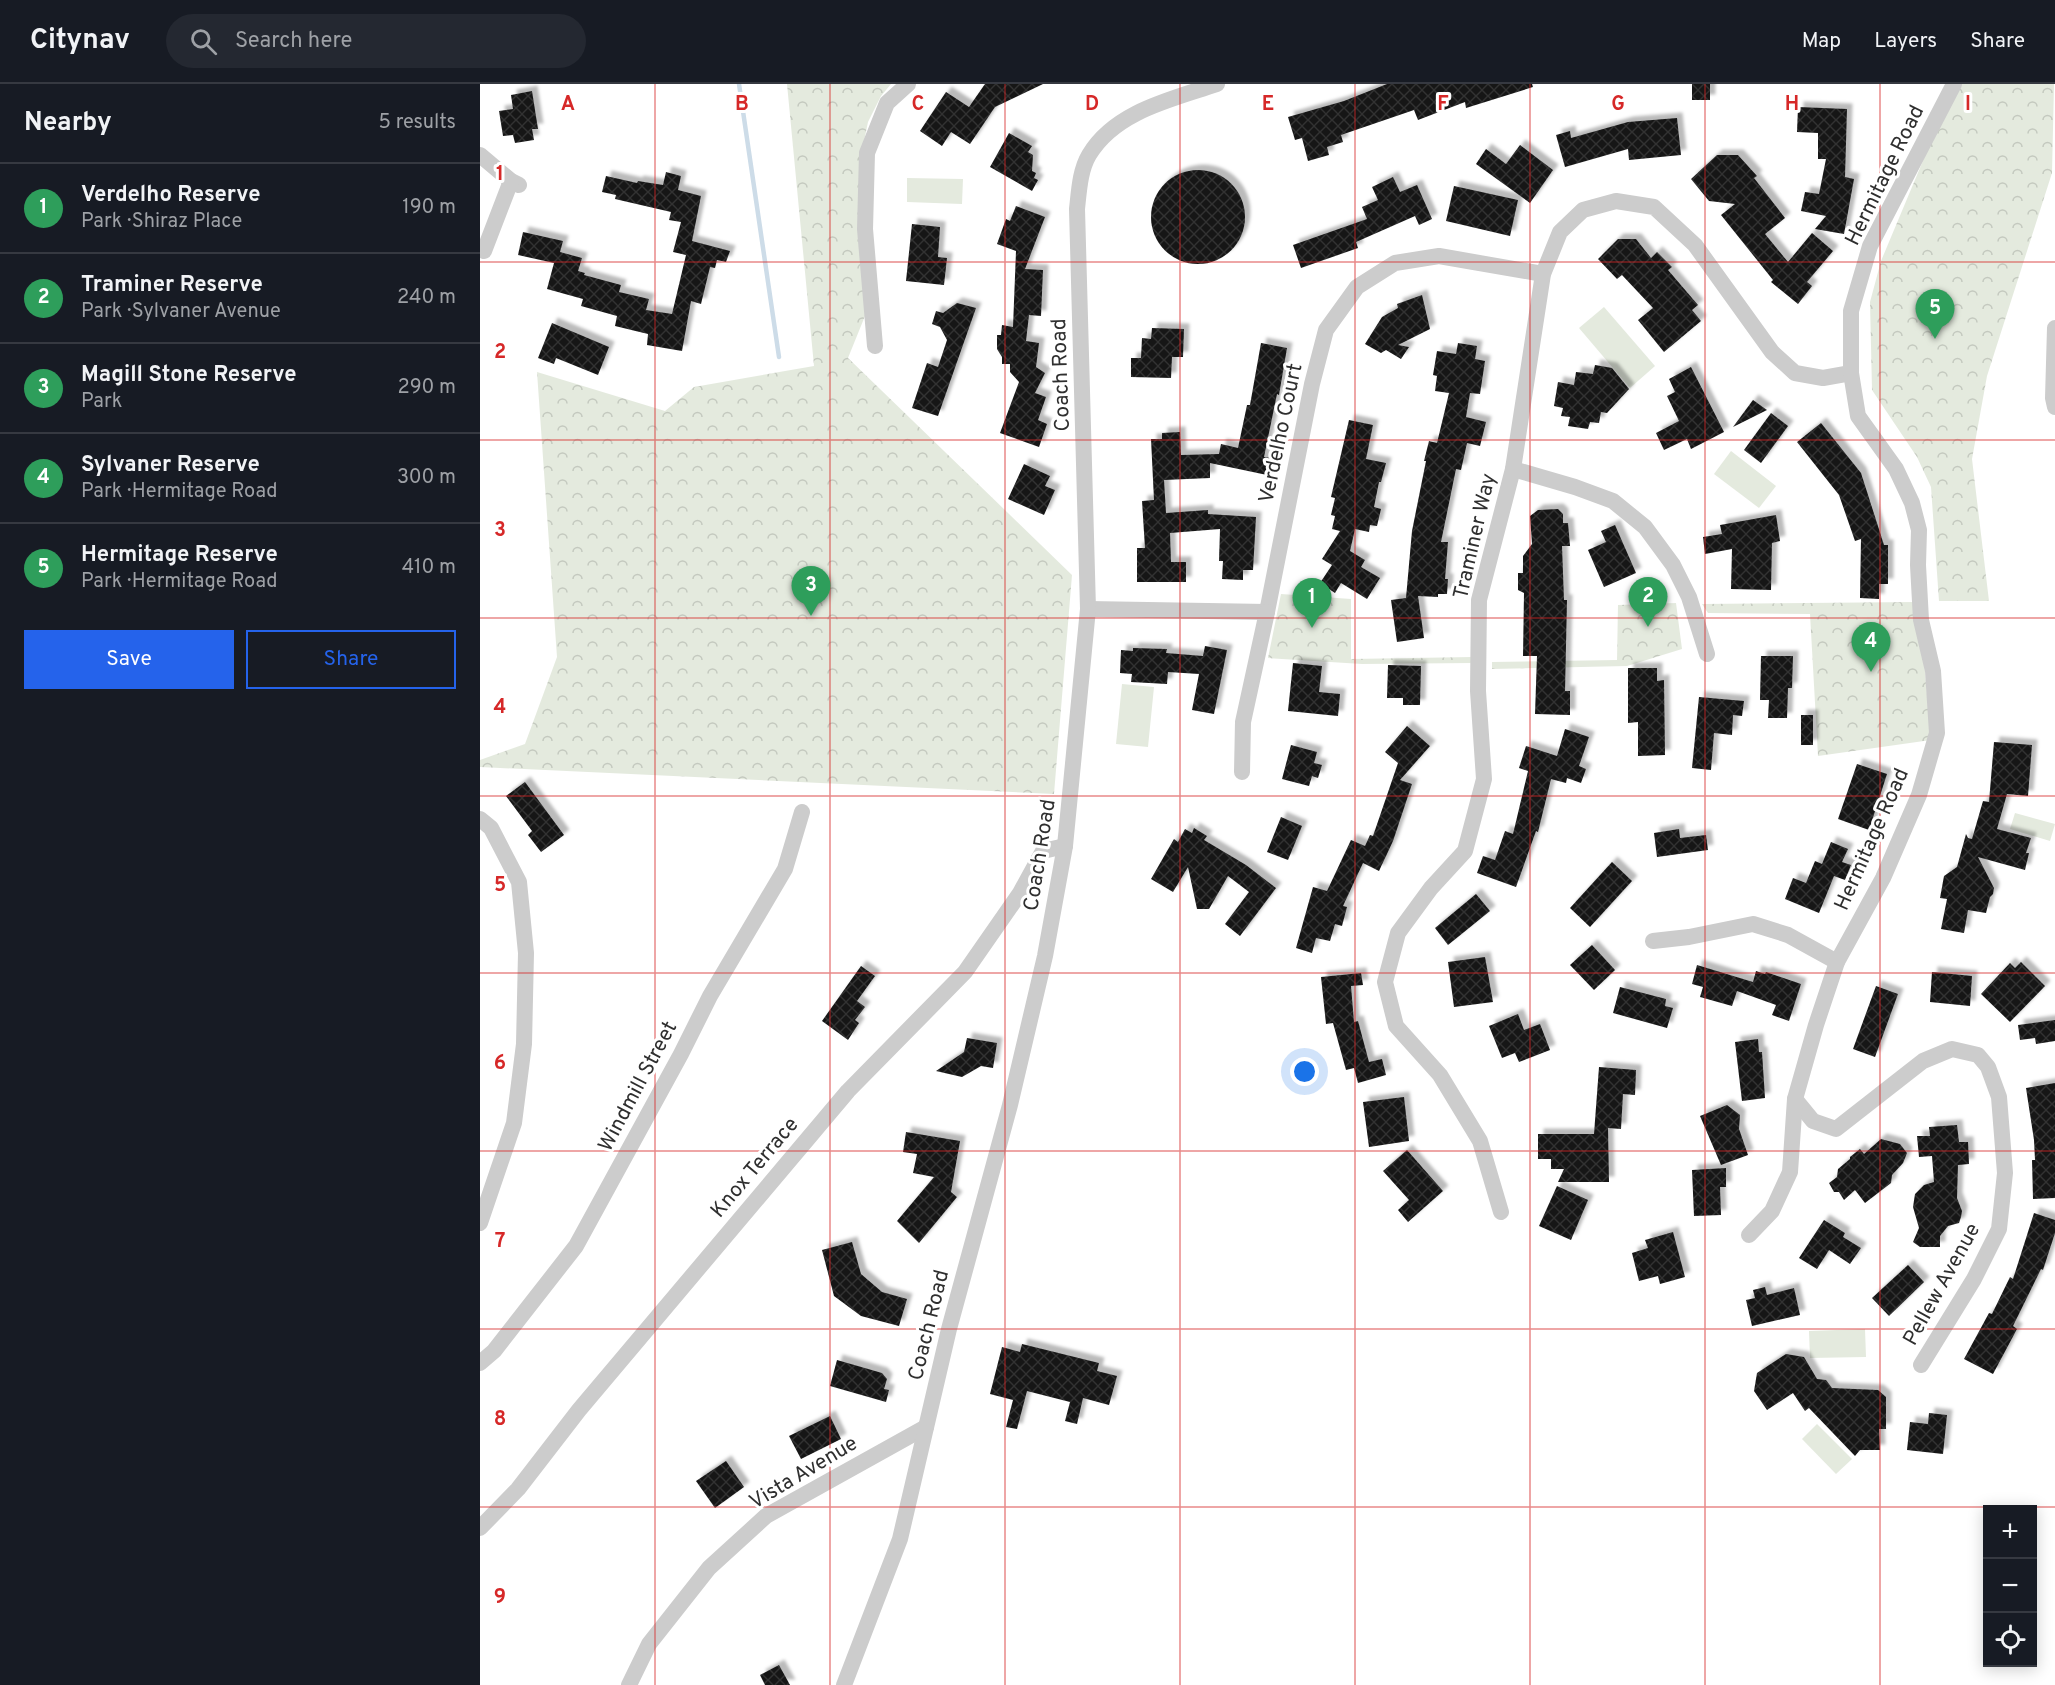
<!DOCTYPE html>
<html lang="en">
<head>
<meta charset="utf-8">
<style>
	:root { --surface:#171b24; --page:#242831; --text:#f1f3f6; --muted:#9ea1a6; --line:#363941; --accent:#2563eb }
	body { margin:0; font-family:Overpass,sans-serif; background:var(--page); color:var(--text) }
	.controls { position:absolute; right:18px; bottom:18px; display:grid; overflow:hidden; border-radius:0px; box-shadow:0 3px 15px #0003 }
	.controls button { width:54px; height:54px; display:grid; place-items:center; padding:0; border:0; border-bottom:2px solid var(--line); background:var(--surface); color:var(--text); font:30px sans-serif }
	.you { position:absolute; left:825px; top:988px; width:21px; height:21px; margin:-15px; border:4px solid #fff; border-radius:50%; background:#1a73e8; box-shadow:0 0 0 9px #1a73e833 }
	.badge { display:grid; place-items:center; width:39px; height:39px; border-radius:50%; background:var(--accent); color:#fff; font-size:20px; font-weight:700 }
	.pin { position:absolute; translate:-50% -50px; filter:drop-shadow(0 2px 3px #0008) }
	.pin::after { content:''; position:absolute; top:32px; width:21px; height:18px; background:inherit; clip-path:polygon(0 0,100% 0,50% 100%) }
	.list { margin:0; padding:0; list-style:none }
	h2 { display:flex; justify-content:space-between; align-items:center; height:78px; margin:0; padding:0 24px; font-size:26px }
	h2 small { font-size:20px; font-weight:400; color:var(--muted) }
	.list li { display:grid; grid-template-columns:39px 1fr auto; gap:18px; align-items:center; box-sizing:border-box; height:90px; padding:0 24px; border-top:2px solid var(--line) }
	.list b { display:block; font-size:22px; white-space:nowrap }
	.list p { margin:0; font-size:20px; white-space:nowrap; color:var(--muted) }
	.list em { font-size:20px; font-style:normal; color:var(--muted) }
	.actions { display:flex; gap:12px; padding:18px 24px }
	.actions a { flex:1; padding:14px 0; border:2px solid var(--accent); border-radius:0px; text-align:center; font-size:21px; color:var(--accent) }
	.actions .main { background:var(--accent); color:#fff }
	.icon { flex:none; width:33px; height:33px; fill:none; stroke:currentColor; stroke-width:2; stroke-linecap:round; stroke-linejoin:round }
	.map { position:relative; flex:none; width:1575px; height:1601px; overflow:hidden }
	header { display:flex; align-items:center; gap:36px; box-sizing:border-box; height:84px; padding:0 30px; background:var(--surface); border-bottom:2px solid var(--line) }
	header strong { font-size:28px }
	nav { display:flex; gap:33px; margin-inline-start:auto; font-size:21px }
	.search { width:420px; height:54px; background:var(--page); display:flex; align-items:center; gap:15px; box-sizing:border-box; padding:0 21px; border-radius:33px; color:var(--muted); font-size:22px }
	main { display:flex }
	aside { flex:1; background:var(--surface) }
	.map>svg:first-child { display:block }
	.grass { fill:#e4eade }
	.park { fill:url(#park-crowns) }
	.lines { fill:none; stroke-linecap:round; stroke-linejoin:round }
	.stream { stroke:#cddce8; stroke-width:4.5 }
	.building { fill:url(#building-cross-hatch); filter:url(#shadow) }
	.minor { stroke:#ccc; stroke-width:16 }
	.grid { fill:none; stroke:#d62828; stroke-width:1.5; stroke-opacity:0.55 }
	.labels { text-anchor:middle; stroke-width:6; stroke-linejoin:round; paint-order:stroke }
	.street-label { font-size:21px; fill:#2f2f2f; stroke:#fff }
	.grid-label { font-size:20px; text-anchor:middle; font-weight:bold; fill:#d62828; stroke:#fff; stroke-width:6; stroke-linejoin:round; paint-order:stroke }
</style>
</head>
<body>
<header>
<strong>Citynav</strong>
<div class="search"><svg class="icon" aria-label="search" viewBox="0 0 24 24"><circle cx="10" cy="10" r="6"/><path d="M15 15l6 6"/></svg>Search here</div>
<nav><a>Map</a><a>Layers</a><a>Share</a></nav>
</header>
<main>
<aside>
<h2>Nearby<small>5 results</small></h2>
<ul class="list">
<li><span class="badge" style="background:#2e9e5b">1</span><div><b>Verdelho Reserve</b><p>Park · Shiraz Place</p></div><em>190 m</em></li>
<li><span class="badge" style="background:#2e9e5b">2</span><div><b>Traminer Reserve</b><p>Park · Sylvaner Avenue</p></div><em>240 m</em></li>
<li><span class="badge" style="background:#2e9e5b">3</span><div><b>Magill Stone Reserve</b><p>Park</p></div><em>290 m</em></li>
<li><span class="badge" style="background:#2e9e5b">4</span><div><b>Sylvaner Reserve</b><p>Park · Hermitage Road</p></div><em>300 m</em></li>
<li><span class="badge" style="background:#2e9e5b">5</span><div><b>Hermitage Reserve</b><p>Park · Hermitage Road</p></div><em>410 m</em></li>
</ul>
<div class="actions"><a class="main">Save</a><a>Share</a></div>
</aside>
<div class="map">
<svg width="1575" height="1601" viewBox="0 0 1575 1601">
	<defs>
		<pattern id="park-crowns" width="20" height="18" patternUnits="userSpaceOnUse" patternTransform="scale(1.5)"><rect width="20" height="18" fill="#e4eade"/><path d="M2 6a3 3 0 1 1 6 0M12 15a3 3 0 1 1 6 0" fill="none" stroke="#c4c9bf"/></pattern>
		<pattern id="building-cross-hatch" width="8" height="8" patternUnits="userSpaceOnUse" patternTransform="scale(1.5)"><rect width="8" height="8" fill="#161616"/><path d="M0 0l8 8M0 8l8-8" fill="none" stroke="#303030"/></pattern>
		<filter id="shadow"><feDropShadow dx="5.5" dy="-5.5" stdDeviation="1.5" flood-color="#0004"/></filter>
	</defs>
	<rect width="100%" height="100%" fill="#fff"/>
	<g class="grass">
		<path d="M427,94l56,1 -1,25 -55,-2z"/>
		<path d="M1124,223l51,59 -25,22 -51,-60z"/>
		<path d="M1251,367l45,35 -17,22 -45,-34z"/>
		<path d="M642,600l32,3 -6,60 -32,-3z"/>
		<path d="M1535,729l40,11 -5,17 -40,-12z"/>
		<path d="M1385,1245l1,28 -56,1 -1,-27z"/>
		<path d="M1337,1340l35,35 -16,15 -34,-35z"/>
	</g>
	<g class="park">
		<path d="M307,0h104l-10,12 -13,26 -6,29 3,165 -17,42 224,217 -18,219 -574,-27v-7l45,-16 32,-87 -20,-285 128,39 29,-24 120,-21z"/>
		<path d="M1481,0h93l-2,89 -65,203 -15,83 17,142h-50l-8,-114 -14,-30 -45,-67 -2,-88 11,-41 49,-117z"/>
		<path d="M801,510l70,5v60l121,-2v6l-110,1 -94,-6z"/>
		<path d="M1435,518l8,47 8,91 -113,16 -8,-142 -102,-1 -6,-9z"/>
		<path d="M1196,519l6,46 -55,17 -135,3v-7l125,-2 1,-55z"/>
	</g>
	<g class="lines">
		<path class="stream" d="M259,0l40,273"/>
	</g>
	<g class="building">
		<path d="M505,0h58l-48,23 -25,37 -19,-12 -9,14 -22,-15 26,-39 23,15z"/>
		<path d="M907,0h145l1,3 -67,21 -1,-6 -47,18 -4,-10 -73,25 2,7 -16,5 2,8 -21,6 -6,-23 -7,2 -7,-23 56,-16z"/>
		<rect x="1212" y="0" width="18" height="16"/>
		<path d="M52,7l6,38h-6l2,11 -19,3 -2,-8 -10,1 -4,-25 14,-2 -2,-14z"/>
		<path d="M1318,23l49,2 -2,68 9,2 -10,55 -29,-5 11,-13 -25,-5 4,-19 14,2 7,-35h-8v-26l-21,-1z"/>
		<path d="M1197,34l4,37 -52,5 -1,-11 -63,18 -9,-32 14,-4 1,7 57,-16z"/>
		<path d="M529,49l23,13 -4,6 5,3 -1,16 4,2 -2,5 4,2 -6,11 -42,-24z"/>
		<path d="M1040,61l33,25 -23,33 -54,-39 10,-15 20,15z"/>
		<path d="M1237,71h21l19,21 -3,2 31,40 -20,16 23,28 24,-29 21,18 -26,31 5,4 -14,18 -27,-22 2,-2 -52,-65 14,-11 -26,-3 -18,-22z"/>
		<circle cx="718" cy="133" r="47"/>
		<path d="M186,88l15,4 -3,14 23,6 -9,45 38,10 -4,11 -9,-2 -2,8 -5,-1 -9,37 -10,-3 -9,50 -35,-6 1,-11 -33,-8 2,-10 -36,-10 2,-7 -36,-10 7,-26 -36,-8 5,-23 40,9 -3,11 22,6 -4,13 7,2 -1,2 37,10 -2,7 30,7 -3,11 26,4 14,-59 -13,-3 8,-30 -12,-2 2,-8 -56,-13 1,-4 -14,-3 4,-16 31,7 1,-2 25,4z"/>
		<path d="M913,93l7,15 17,-7 15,34 -13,6 -4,-9 -59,26 2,6 -57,20 -8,-23 74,-26 -5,-12 16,-7 -6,-13z"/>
		<path d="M974,102l64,14 -8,36 -64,-15z"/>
		<path d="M536,122l29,11 -20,52 18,1 -2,46 -12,-1 -3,26 13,2 -3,24 9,6 -10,20 11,4 -8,23 9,4 -8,23 -39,-14 19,-51 -9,-10v-8h-8v-7l-5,-8v-14h4l1,-10 11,2 3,-76 -19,-7 9,-25 4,2z"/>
		<path d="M432,140l28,3 -2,30 9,1 -3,27 -38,-4z"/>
		<path d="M1138,155h18l15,19 6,-6 15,15 -4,3 30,35 -6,5 9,11 -37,31 -26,-32 15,-12 -31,-33 -5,4 -19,-20z"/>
		<path d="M942,211l8,34 -32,16 11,2 -8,12 -15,-9 -5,3 -16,-9 17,-27 16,-9 -1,-4z"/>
		<path d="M477,219l19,5 -38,108 -26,-8 15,-45 11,4 9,-27 -7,-13 -8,-3 4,-13 7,2z"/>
		<path d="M72,239l57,24 -11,28 -42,-17 -2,6 -16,-6z"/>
		<path d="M672,244l32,1 -1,28h-11l-1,21 -40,-1v-19h10l1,-20 9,1z"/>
		<path d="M781,259l26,5 -8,47 -2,-1 -13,63 7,1 -4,17 -57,-12v15l-46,2 2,33 42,-3v4l48,3 -3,53h-10v10l-21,-1 1,-18h-4l1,-32 -50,4 1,29h15v20h-49v-34h8l-3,-47 12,-1 -3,-61h11v-6l18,-1 1,23 38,-1 2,-10 17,4 9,-43h3z"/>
		<path d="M978,259l19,3 -2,13 10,2 -5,33 -10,-1 -4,24 20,5 -6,24 -13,-3 -6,27 -5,-1 -15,73h7l-3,37h3l-1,15h-9v3l-20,-1 6,42 -27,4 -6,-42 15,-2 6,-67 14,-70h-2l5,-20 8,2 12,-50 -14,-2 2,-15 -4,-1 4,-24 19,3z"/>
		<path d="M1115,281l17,3 17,21 -22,24 -6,-1 -2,11 -9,-1 -2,7 -20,-3 2,-9 -9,-1 2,-8 -9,-2 4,-24 16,3 2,-13 17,2z"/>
		<path d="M1211,283l33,65 -33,17 -4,-10 -23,11 -8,-17 23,-12 -12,-25 8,-4 -6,-13z"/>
		<path d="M1273,316l14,10 -34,17z"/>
		<path d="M1291,329l17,13 -27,37 -17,-13z"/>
		<path d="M869,336l24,5 -7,34 20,4 -5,19h-2l-5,25 7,2 -4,17 -7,-1 -1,7 -14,-3 -5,22 15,9 -4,7 19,11 -13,21 -26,-16 -6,10 -15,-10 12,-18 -10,-6 18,-28 -8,-2 3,-13 -4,-1 4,-17 -4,-1z"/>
		<path d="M1341,339l40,50 23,72h4v39h-9v15l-19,-1 1,-59 -6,2 -16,-46 -42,-53z"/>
		<path d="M544,380l26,12 -5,10 10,4 -11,25 -36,-16z"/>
		<path d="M1078,425l5,5v9h5l2,23h-8l2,54h3l-2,91h5v24l-35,-1 2,-58h-14l1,-63 -6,-3v-17h5v-17l9,-12 -2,-28 8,-6z"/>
		<path d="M1296,431l4,26 -8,2 -1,47 -40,-1 1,-40 -27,5 -2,-17 19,-3 -2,-9z"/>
		<path d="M1135,441l21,48 -32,14 -16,-37 18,-8 -5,-11z"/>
		<path d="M725,562l22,4 -13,64 -22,-4 7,-36 -31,-2 -1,12 -36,-2 1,-8 -12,-1 1,-23 12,1v-3l34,1 -1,4 37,3z"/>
		<path d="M1281,572h32l-1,32h-4l-1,30h-19l1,-18h-9z"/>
		<path d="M813,579l29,3 -3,26 21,2 -2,22 -50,-5z"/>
		<path d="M908,581l33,1 -1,39h-17v-7h-16z"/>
		<path d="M1148,584h29v13l7,-1 1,75 -27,1v-34l-10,1z"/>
		<path d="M1219,613l45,4 -2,15 -9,-1 -1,20 -18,-2 -3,37 -19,-2z"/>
		<rect x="1321" y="631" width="12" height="30"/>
		<path d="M927,642l23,20 -30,34 12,4 -19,57 -14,30 -16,-8 -20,43 4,1 -5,19 -7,-2 -5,17 -14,-3 -4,15 -16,-5 17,-61 14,4 24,-51 14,6 5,-11 3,1 25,-73 -13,-11z"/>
		<path d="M1085,645l24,8 -10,29 7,3 -5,14 -14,-5 -1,5 -15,-4 -13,53 -2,-1 -20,56 -39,-14 6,-17 12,4 10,-29 8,3 15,-63 -9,-3 7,-22 31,10z"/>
		<path d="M1514,658l38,3 -4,51 -21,-2 -10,35 34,9 -5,15h3l-4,17 -47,-13 16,31 -1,6 -3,3 -4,16 -18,-3 -4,23 -23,-4 6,-30 -7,-1 4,-22 13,-9 9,-33 2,4 4,1 11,-38 6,1z"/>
		<path d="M811,661l26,7 -3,11 8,2 -4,13 -6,-2 -3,10 -27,-7z"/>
		<path d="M1377,680l30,10 -18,56 -31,-11z"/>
		<path d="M45,698l39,53 -23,17 -13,-17 4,-4 -26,-35z"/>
		<path d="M801,733l21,9 -14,34 -21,-8z"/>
		<path d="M714,744l13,8 -3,4 42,25 30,23 -36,48 -15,-12 24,-32 -21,-16 -19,33h-12l-9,-42 -15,25 -22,-13 23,-40 4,3 7,-13 7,4z"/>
		<path d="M1199,745l1,9 26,-3 2,15 -51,7 -3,-24z"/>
		<path d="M1351,758l17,7 -6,13 9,3 -6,15 -11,-4 -15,37 -34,-14 8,-21 13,5 9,-22 7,3z"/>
		<path d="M1132,778l20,19 -42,46 -20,-19z"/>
		<path d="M996,810l14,17 -42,34 -13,-17z"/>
		<path d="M1112,861l23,25 -21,20 -24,-25z"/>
		<path d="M1005,873l8,45 -39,5 -6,-45z"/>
		<path d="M1541,878l24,24 -35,36 -29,-28 29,-31 5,5z"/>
		<path d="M1217,881l56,17 3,-11 9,3 1,-2 35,12 -12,37 -17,-6 4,-10 -39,-14 -5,15 -32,-9 3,-10 -11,-3z"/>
		<path d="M381,882l14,10 -18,25 8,6 -10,13 4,3 -11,17 -26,-19z"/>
		<path d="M1452,888l40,4 -2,30 -40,-4z"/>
		<path d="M881,889l2,12 -12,1 3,36 4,-1 11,41 13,-3 4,16 -28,8 -4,-15 -8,2 -13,-47 -7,1 -5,-47z"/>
		<path d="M1396,902l22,8 -23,63 -22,-8z"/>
		<path d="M1140,903l46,12 -1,7 8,2 -6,20 -54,-15z"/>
		<path d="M1038,930l6,16 16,-6 10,26 -31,12 -4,-9 -13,5 -13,-32z"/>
		<path d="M1575,936v21l-19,3 -1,-6 -15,2 -2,-15z"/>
		<path d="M487,954l30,5 -4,25 -12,-2 -19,11 -26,-6 28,-19z"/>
		<path d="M1278,955l1,13h3l3,46 -23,3 -7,-59z"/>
		<path d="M1119,983l37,3 -1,25 -12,-1 -2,35 -13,-1 1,54h-51l6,-13h-13v-10h-13v-25h56z"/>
		<path d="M1575,999v115l-22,1 -1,-39h3l-1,-20 -8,-52z"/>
		<path d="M924,1013l5,44 -40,6 -6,-45z"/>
		<path d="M1247,1021l13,10 -1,14 9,26 -27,10 -21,-49z"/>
		<path d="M1477,1041l2,17h9l1,22 -11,1 -1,33 5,13 -1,6 -2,6 -11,3 -8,10v11h-20l-7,-5 6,-14 -6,-21 2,-13 9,-9 10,-3 -2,-26 -13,1 -2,-21h13l-1,-9z"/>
		<path d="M426,1048l54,9 -9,51 6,5 -38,46 -22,-22 37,-44 -21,-4 4,-19 -14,-2z"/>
		<path d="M1401,1055l19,5 7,9 -4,10 -11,12 -1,8 -26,20 -10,-13 -11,10 -5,-8h-5l-5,-9 8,-6 1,-8 12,-10v-2l10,-8 4,5z"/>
		<path d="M927,1066l36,41 -35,31 -10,-12 11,-10 -26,-29z"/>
		<path d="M1246,1084v19h-6l1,28 -27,1 -2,-46z"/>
		<path d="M1077,1102l31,14 -17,40 -32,-14z"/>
		<path d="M1554,1129l21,7v13l-12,37 -2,-1 -28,57 4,3 -24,45 -29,-15 25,-46 3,1 18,-37 3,2z"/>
		<path d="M1344,1136l21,13 -2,4 18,11 -11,16 -21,-14 -12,19 -18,-11z"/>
		<path d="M1193,1148l12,45 -25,7 -2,-8 -19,5 -7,-28 16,-5 -3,-8z"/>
		<path d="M372,1158l9,32 21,18 25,7 -8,27 -38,-10 -27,-20 -12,-46z"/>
		<path d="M1428,1181l16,17 -35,34 -17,-18z"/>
		<path d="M1285,1203l2,8 27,-7 6,27 -48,11 -6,-26 9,-2 -2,-8z"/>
		<path d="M542,1260l77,19 -2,8 20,5 -8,29 -26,-7 -6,26 -12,-3 5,-19 -43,-11 -10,38 -11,-2 7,-27 -23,-6 12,-47 18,5z"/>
		<path d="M1306,1270l18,3 13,22 9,1 6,8 46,2 8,7v32h-7l1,21h-20l-5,6 -46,-48 -4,3 -12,-18 -26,17 -13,-19 3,-18z"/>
		<path d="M357,1276l45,13 5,6 -3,10 5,1 -3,12 -56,-16z"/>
		<path d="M1449,1329l18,2 -4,39 -36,-4 3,-28 18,2z"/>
		<path d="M350,1332l11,23 -40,20 -12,-23z"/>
		<path d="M246,1377l18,26 -29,21 -19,-27z"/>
		<path d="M299,1581l11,20h-25l-5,-10z"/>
	</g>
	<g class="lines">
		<g class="minor">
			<path d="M0,71l31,26 8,4"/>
			<path d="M4,167l27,-70"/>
			<path d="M1575,244l-2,70 2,9"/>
			<path d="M395,262l-10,-117 2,-76 20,-50 21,-19"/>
			<path d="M1033,385l62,18 38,14 32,26 28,38 16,32 18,57"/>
			<path d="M608,525l179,3 45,-228 14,-54 31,-43 38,-24 44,-7 104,18"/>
			<path d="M762,688l1,-50 24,-110"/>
			<path d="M0,735l11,9 28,54 7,71 -2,91 -10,79 -34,100"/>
			<path d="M1173,857l36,-4 64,-13 35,11 49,27"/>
			<path d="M1315,1015l18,22 23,8 87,-68 29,-12 26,6 10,12 11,30 6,76 -6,56 -25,50 -53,86"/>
			<path d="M1021,1128l-21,-71 -40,-66 -44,-49 -11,-44 13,-49 33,-45 34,-37 19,-72 -6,-88 1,-91 34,-131 30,-195 17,-42 23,-22 33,-9 38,6 41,38 77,107 23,21 28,5 28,-5"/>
			<path d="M1269,1151l23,-24 18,-39 5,-73 21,-74 21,-63 46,-84 36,-83 18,-62 -4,-62 -12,-51 -3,-55 1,-35 -7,-27 -16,-34 -38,-53 -7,-43v-62l19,-65 84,-162"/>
			<path d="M0,1279l14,-12 82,-105 105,-192 29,-58 75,-127 17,-57"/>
			<path d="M0,1444l38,-39 61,-79 269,-319 117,-119 55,-79 23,-42 22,-5"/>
			<path d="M149,1601l20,-41 60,-76 57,-52 160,-89"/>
			<path d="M364,1601l56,-146 49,-210 61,-224 35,-149 20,-110 23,-237 -11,-400c2,-18 3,-39 12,-54 26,-44 84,-56 128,-71"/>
		</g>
	</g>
	<path class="grid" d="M175,0v1601M350,0v1601M525,0v1601M700,0v1601M875,0v1601M1050,0v1601M1225,0v1601M1400,0v1601M0,178h1575M0,356h1575M0,534h1575M0,712h1575M0,889h1575M0,1067h1575M0,1245h1575M0,1423h1575"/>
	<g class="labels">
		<g class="street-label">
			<text transform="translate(1404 91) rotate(-64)" y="7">Hermitage Road</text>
			<text transform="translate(580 291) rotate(-92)" y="7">Coach Road</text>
			<text transform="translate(800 349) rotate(-78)" y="7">Verdelho Court</text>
			<text transform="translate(994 452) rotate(-77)" y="7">Traminer Way</text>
			<text transform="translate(1391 755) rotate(-66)" y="7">Hermitage Road</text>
			<text transform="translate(559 771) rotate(-81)" y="7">Coach Road</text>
			<text transform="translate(157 1002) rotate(-62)" y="7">Windmill Street</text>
			<text transform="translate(274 1083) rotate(-50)" y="7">Knox Terrace</text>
			<text transform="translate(1461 1200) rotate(-61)" y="7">Pellew Avenue</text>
			<text transform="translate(448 1241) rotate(-76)" y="7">Coach Road</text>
			<text transform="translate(323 1388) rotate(-31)" y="7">Vista Avenue</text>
		</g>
	</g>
	<g class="grid-label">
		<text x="88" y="26">A</text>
		<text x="262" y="26">B</text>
		<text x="438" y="26">C</text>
		<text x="612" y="26">D</text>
		<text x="788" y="26">E</text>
		<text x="963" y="26">F</text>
		<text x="1138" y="26">G</text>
		<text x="1312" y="26">H</text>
		<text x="1488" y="26">I</text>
		<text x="20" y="96">1</text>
		<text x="20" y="274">2</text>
		<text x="20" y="452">3</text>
		<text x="20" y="629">4</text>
		<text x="20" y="807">5</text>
		<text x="20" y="985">6</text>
		<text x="20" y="1163">7</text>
		<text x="20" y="1341">8</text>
		<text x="20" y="1519">9</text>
	</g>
</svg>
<div class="controls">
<button>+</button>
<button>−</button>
<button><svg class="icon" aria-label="locate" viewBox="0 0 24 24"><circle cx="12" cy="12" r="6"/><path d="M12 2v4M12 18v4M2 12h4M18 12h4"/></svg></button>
</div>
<div class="you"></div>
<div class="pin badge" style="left:832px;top:544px;background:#2e9e5b">1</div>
<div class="pin badge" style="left:1168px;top:543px;background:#2e9e5b">2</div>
<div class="pin badge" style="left:331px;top:532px;background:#2e9e5b">3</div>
<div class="pin badge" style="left:1391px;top:588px;background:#2e9e5b">4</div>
<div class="pin badge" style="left:1455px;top:255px;background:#2e9e5b">5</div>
</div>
</main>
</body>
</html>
